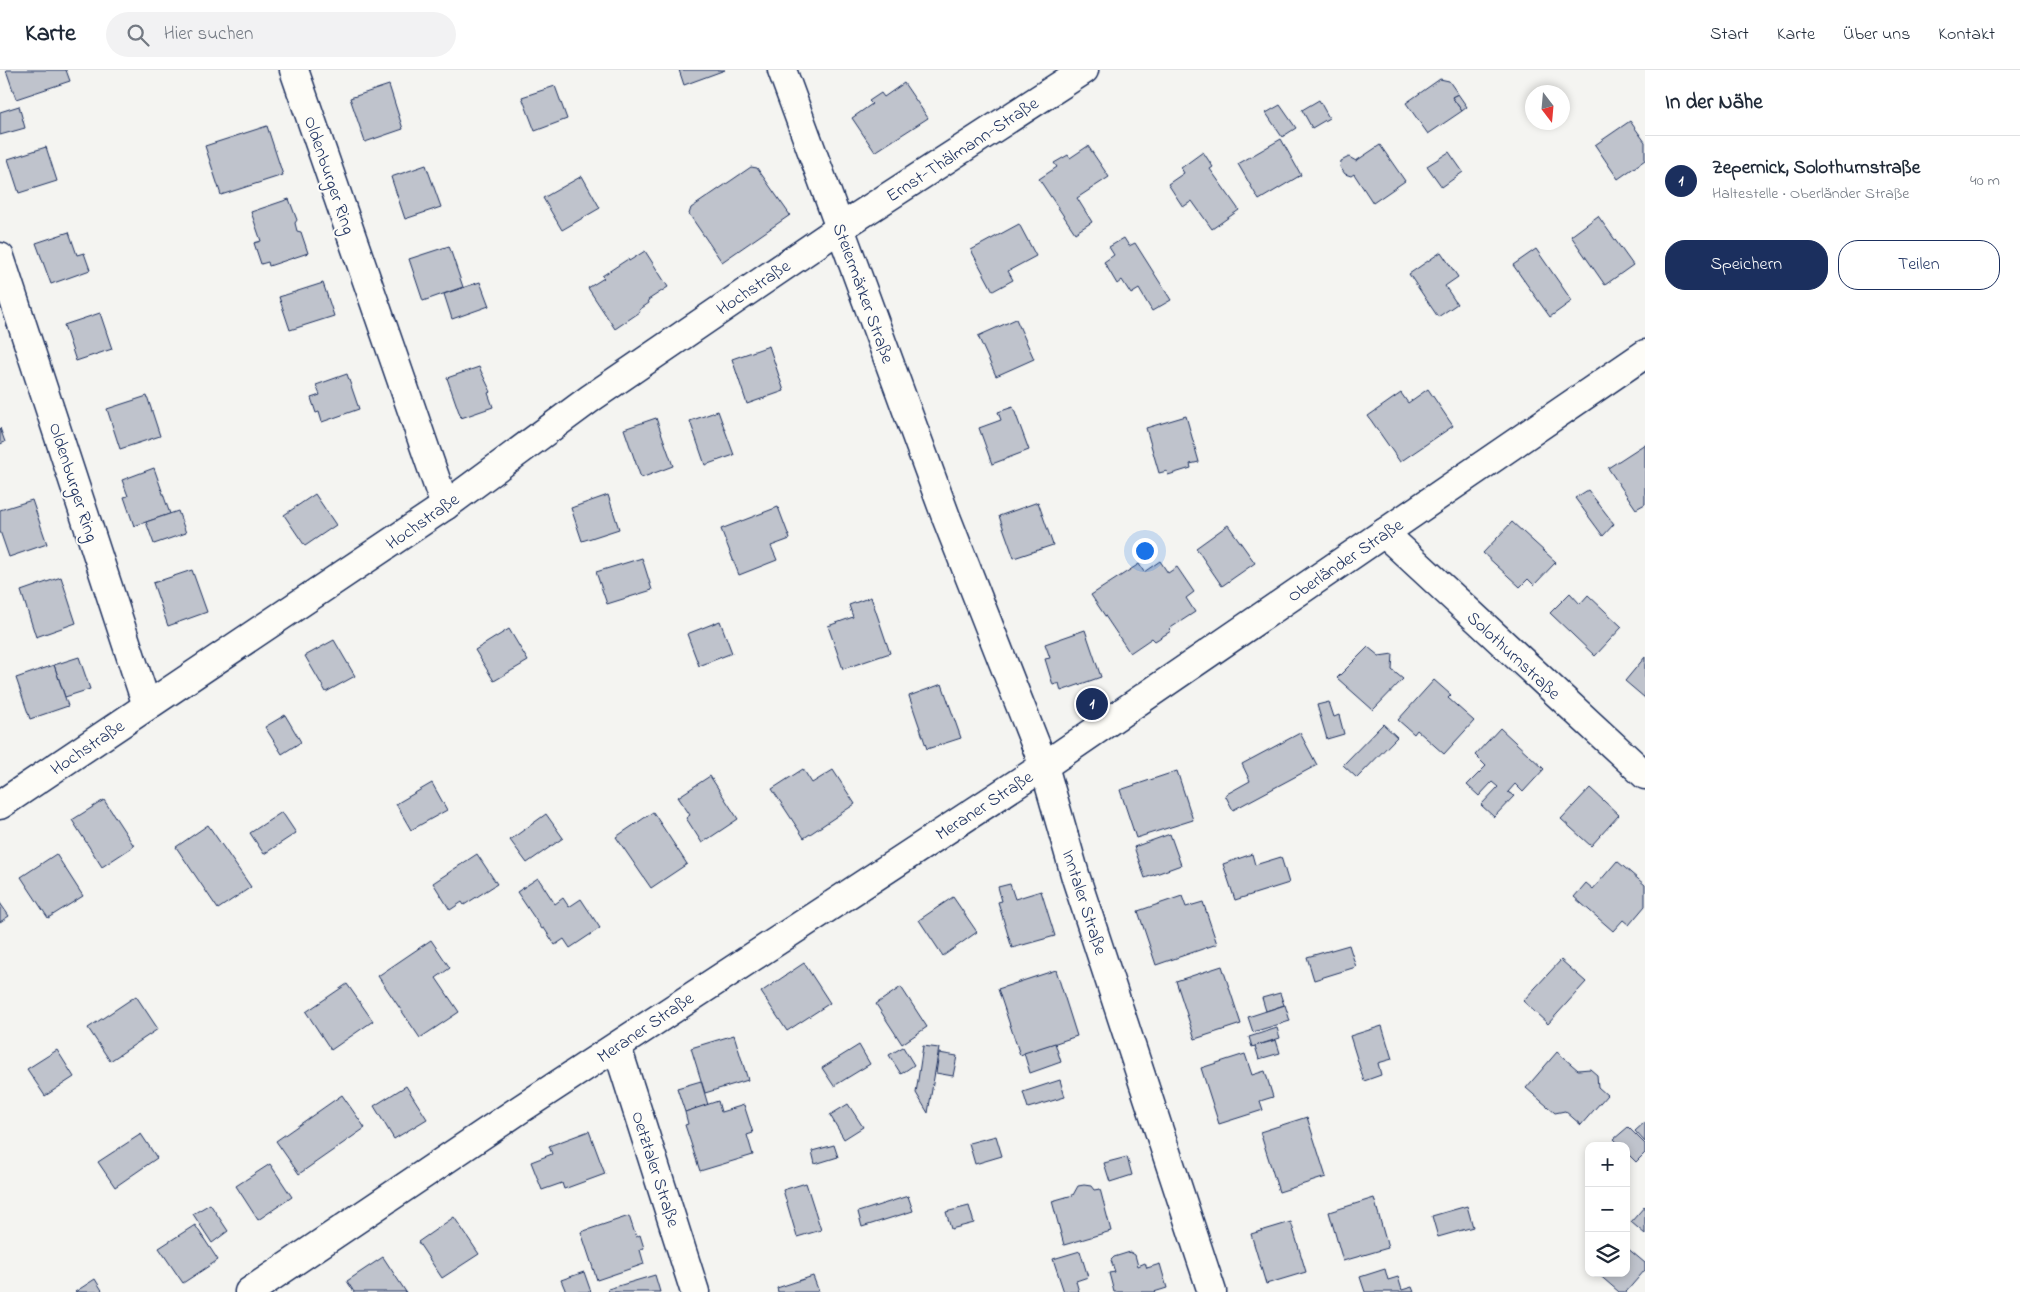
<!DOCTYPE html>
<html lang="de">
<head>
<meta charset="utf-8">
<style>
	:root { --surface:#fff; --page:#f2f2f3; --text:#1f2937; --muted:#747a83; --line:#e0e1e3; --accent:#1b2f5e }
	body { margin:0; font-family:"Indie Flower",sans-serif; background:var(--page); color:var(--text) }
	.controls { position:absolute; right:15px; bottom:15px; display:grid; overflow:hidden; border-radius:10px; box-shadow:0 2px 8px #0003 }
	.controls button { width:45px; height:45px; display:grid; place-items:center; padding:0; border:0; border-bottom:1px solid var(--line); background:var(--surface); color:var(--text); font:25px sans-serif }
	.compass { position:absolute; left:1525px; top:15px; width:45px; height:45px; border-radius:50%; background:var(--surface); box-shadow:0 2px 8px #0003; rotate:164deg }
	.you { position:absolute; left:1144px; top:480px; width:18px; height:18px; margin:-12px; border:4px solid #fff; border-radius:50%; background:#1a73e8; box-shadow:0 0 0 8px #1a73e833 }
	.badge { display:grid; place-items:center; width:32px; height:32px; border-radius:50%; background:var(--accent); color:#fff; font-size:16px; font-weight:700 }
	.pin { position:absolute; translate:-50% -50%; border:2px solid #fff; box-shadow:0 1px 5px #0006 }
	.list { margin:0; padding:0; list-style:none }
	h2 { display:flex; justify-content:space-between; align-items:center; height:65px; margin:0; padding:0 20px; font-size:21px }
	h2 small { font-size:16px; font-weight:400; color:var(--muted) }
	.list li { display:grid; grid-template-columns:32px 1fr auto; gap:15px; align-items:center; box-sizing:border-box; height:90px; padding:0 20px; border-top:1px solid var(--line) }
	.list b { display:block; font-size:19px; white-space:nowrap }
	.list p { margin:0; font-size:16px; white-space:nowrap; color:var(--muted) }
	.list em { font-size:16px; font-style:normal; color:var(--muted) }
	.actions { display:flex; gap:10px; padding:15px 20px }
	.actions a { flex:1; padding:11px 0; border:1px solid var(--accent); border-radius:20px; text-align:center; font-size:18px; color:var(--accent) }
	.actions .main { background:var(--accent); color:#fff }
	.icon { flex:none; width:28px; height:28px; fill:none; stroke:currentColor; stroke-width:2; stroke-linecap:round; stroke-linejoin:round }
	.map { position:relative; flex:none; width:1645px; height:1222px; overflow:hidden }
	header { display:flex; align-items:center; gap:30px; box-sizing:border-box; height:70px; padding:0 25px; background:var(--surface); border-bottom:1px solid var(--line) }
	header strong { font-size:24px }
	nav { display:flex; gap:28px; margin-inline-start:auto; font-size:18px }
	.search { width:350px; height:45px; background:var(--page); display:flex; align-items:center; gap:12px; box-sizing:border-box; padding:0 18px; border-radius:28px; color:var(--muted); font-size:19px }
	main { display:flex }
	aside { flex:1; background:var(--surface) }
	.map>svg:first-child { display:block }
	.building { fill:#bfc3cc; stroke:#1b2f5e }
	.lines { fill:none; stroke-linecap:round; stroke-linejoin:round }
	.minor-casing { stroke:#1b2f5e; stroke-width:31 }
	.minor { stroke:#fdfcf7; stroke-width:28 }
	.labels { text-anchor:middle; stroke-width:4; stroke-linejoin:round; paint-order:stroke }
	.street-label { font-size:18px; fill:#1b2f5e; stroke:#fdfcf7 }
</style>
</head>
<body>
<header>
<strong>Karte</strong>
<div class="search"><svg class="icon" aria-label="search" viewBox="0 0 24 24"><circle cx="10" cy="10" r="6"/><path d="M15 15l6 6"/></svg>Hier suchen</div>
<nav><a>Start</a><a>Karte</a><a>Über uns</a><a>Kontakt</a></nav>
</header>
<main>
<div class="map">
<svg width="1645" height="1222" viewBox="0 0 1645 1222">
	<rect width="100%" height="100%" fill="#f4f4f1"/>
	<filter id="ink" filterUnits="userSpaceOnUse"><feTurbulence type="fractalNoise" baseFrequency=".02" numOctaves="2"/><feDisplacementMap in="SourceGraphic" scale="10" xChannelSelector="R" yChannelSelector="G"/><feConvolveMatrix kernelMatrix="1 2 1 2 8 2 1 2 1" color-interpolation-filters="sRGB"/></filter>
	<g filter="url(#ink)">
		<g class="building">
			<path d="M6,0h60l4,11 -54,18z"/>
			<path d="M679,0h46l-41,15z"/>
			<path d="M1440,9l9,2 9,13 -6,3 10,14 -34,23 -22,-31z"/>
			<path d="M904,13l24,35 -53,34 -23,-34 20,-14 -3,-3 12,-8 3,4z"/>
			<path d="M389,15l14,44 -38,13 -15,-44z"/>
			<path d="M555,16l12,33 -32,12 -13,-34z"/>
			<path d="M1458,24l9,13 -5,4 -10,-14z"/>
			<path d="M1319,30l10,18 -17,10 -10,-18z"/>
			<path d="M1280,35l16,23 -14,9 -16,-24z"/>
			<path d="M19,36l6,22 -25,7v-23z"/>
			<path d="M1630,51l15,21v18l-27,19 -23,-34z"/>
			<path d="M267,56l16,49 -62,20 -16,-49z"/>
			<path d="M1281,69l20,36 -42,25 -21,-36z"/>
			<path d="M1380,75l25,36 -32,22 -19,-29 -3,2 -6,-2 -5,-7 1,-6 8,-4 7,4z"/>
			<path d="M1088,76l21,31 -32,21 15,24 -17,11 -36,-54 18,-12 -3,-4 14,-8 2,3z"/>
			<path d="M46,77l11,34 -38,12 -11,-34z"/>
			<path d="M1203,82l10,15 -3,2 29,41 -27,19 -20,-28 -9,6 -15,-23 16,-11 -3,-5z"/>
			<path d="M1449,82l14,20 -21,15 -15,-21z"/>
			<path d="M426,95l15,42 -36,12 -14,-42z"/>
			<path d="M751,97l6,1 33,47 -68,47 -33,-48 2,-6z"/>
			<path d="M582,106l18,32 -38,22 -19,-32z"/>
			<path d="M289,129l8,21 -2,3 2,8 4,1 7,21 -39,13 -1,-4 -7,2 -7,-21 7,-2 -10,-29z"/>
			<path d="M1598,146l35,49 -28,20 -34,-49z"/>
			<path d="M1019,154l17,32 -28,15 5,9 -20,11 -22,-41z"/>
			<path d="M69,162l8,23 7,-2 6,17 -39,14 -15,-41z"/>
			<path d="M1124,168l5,8 6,-3 36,57 -19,11 -13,-22 -8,5 -9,-14 -5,4 -13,-22 10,-7 -5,-8z"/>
			<path d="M449,176l14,41 -40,14 -14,-42z"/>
			<path d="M1536,179l36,52 -22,16 -37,-52z"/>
			<path d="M645,181l23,36 -20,13 1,3 -10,7 1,2 -25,17 -27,-41 16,-10 -2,-2 26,-17 1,2z"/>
			<path d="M1441,182l17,25 -13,9 12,18 -19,13 -29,-43z"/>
			<path d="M480,212l9,24 -37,13 -8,-25z"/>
			<path d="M323,213l11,33 -44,14 -11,-33z"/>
			<path d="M100,243l12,36 -36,12 -12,-36z"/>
			<path d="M1016,249l18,40 -38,17 -18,-40z"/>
			<path d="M769,276l15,45 -37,13 -15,-45z"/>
			<path d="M479,297l12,25 -3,1 5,14 -32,11 -14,-40z"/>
			<path d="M347,304l12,35 -37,13 -3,-10 -3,1 -5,-15 9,-3 -4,-10z"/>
			<path d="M1428,319l25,37 -53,36 -32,-46 33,-23 7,10z"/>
			<path d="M147,326l13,40 -40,13 -13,-40z"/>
			<path d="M1013,337l16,43 -37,14 -13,-36 22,-8 -3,-8z"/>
			<path d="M718,341l16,44 -29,10 -15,-44z"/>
			<path d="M1186,346l13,46 -9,2 1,4 -23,7 -1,-4 -8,2 -13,-45z"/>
			<path d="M656,348l17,48 -32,12 -17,-49z"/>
			<path d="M0,358l5,14 -5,2z"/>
			<path d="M1645,374v60l-9,5 -28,-41z"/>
			<path d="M154,398l16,46 -36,12 -10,-29 4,-1 -6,-16z"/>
			<path d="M1588,420l26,34 -11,12 -28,-38z"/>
			<path d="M315,424l21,31 -31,21 -21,-31z"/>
			<path d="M608,425l11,34 -37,12 -11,-33z"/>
			<path d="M32,430l15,44 -38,13 -9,-26v-21z"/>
			<path d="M1038,432l15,43 -39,13 -15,-42z"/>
			<path d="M778,437l12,32 -19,7 6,14 -38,15 -18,-46z"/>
			<path d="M178,441l8,22 -32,11 -8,-22z"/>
			<path d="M1512,452l44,40 -22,23 -6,-6 -8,8 -37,-34z"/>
			<path d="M1228,455l27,38 -33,23 -26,-38z"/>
			<path d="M642,488l10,32 -45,14 -11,-32z"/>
			<path d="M1160,491l8,12 9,-6 17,25 -8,6 9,14 -26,17 2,2 -16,10 -3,-3 -22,15 -39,-58 48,-31 5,8z"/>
			<path d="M192,500l15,42 -39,14 -15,-43z"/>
			<path d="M61,507l15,46 -40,14 -15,-46z"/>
			<path d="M1570,523l10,11 8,-9 34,32 -27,29 -45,-43z"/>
			<path d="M871,527l19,56 -47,16 -15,-43 25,-9 -4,-12z"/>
			<path d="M720,551l12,32 -33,13 -12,-32z"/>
			<path d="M509,559l19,32 -34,20 -19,-31z"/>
			<path d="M1085,560l16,47 -40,14 -2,-8 -6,2 -8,-26 5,-1 -5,-14z"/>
			<path d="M334,570l21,36 -29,16 -21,-36z"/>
			<path d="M1368,577l11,9 14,-2 -1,16 11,9 -30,31 -36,-32z"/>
			<path d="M79,587l11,32 -25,8 -11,-32z"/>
			<path d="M1645,587v41l-20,-17z"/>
			<path d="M54,595l14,41 -38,13 -14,-41z"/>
			<path d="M1434,610l17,15 -3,3 26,23 -30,33 -27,-24 -3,4 -16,-14z"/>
			<path d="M942,614l19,54 -34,11 -18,-53z"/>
			<path d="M1329,632l5,15 5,-2 5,19 -17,5 -10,-34z"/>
			<path d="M285,645l16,27 -19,12 -17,-27z"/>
			<path d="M1383,654l14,13 -40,41 -14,-13z"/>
			<path d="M1500,658l44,41 -21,23 -8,-8 -7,8 6,4 -20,21 -13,-12 17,-18 -6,-5 -13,14 -12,-11 19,-19 -11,-11z"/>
			<path d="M1300,663l17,32 -84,45 -8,-15 25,-14 -8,-17z"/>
			<path d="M803,699l9,14 21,-13 22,34 -51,34 -32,-49z"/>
			<path d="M1177,701l16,49 -57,18 -16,-48z"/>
			<path d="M710,706l28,43 -36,24 -16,-25 4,-3 -12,-18z"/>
			<path d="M432,713l15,27 -36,20 -15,-26z"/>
			<path d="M1590,718l29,27 -28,31 -30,-27z"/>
			<path d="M104,730l30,46 -32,21 -30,-47z"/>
			<path d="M282,742l14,21 -32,21 -14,-21z"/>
			<path d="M653,742l34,52 -36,24 -35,-51z"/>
			<path d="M546,744l17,24 -36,25 -17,-23z"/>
			<path d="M208,755l43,62 -33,22 -42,-62z"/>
			<path d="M1170,764l11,31 -36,13 -11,-31z"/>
			<path d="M56,784l27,42 -35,22 -27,-41z"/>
			<path d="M477,784l20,30 -33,21 -2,-3 -12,8 -17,-27z"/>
			<path d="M1252,784l3,11 26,-8 8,26 -54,17 -12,-36z"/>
			<path d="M1617,791l28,24v21l-16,19 -6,-5 -10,11 -39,-34 12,-14 7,6z"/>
			<path d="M538,808l17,26 8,-6 6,9 12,-8 19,29 -30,20 -6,-9 -9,6 -11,-17 -2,1 -25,-37z"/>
			<path d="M1010,814l5,15 26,-8 14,45 -43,12 -14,-46 4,-1 -4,-14z"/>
			<path d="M1182,826l4,11 17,-5 14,42 -61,21 -18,-54z"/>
			<path d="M953,827l24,35 -34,24 -24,-36z"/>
			<path d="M0,833l9,13 -9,6z"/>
			<path d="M431,870l19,28 -14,10 23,34 -39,26 -42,-62z"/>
			<path d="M1349,875l7,22 -42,13 -7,-23z"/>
			<path d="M1561,890l25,22 -38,42 -25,-23z"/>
			<path d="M804,893l26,40 -43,28 -26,-39z"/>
			<path d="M1222,896l19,58 -46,15 -19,-58z"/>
			<path d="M1056,900l21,66 -57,19 -22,-66z"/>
			<path d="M347,914l26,37 -42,29 -25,-38z"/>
			<path d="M901,917l26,40 -25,17 -26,-40z"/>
			<path d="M1280,923l4,12 -18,6 -4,-13z"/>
			<path d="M136,926l22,33 -48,32 -22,-33z"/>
			<path d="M1285,935l5,16 -37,11 -5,-15z"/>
			<path d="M1382,956l10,33 -14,4 3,12 -17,6 -14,-45z"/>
			<path d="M1277,958l3,10 -28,9 -3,-10z"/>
			<path d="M734,965l14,45 -43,13 -14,-45z"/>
			<path d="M1276,970l4,13 -21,6 -4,-13z"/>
			<path d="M1055,973l6,19 -31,11 -6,-20z"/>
			<path d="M859,975l11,19 -36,22 -12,-18z"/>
			<path d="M923,976l16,2 -11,65 -12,-20z"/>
			<path d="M903,977l11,18 -13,9 -12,-19z"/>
			<path d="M57,980l17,27 -29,19 -18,-27z"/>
			<path d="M1557,982l21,18 12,-1 7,6 1,12 9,8 -26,30 -16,-14 -10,2 -29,-25z"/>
			<path d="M939,983l18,3 -4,20 -17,-3z"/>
			<path d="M1245,984l7,21 13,-4 8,26 -13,4 3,9 -44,14 -18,-56z"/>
			<path d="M1060,1010l5,17 -37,11 -5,-16z"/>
			<path d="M701,1011l7,24 -23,7 -8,-24z"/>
			<path d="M406,1016l21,33 -33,20 -20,-33z"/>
			<path d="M342,1025l23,33 -66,46 -23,-33z"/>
			<path d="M718,1031l3,11 23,-7 9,28 -6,2 6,20 -53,16 -15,-46 3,-1 -3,-12z"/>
			<path d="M848,1034l15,23 -19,12 -14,-24z"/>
			<path d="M1307,1047l19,60 -47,15 -19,-60z"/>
			<path d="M1645,1052v20l-10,-11z"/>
			<path d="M1628,1057l17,17v9l-9,9 -10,-10v-6h-5l-7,-7z"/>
			<path d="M589,1061l16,43 -41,15 -2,-6 -20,7 -11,-28 21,-8 -3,-8z"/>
			<path d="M141,1064l16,24 -42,29 -17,-25z"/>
			<path d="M996,1066l6,20 -27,8 -6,-21z"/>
			<path d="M834,1075l4,12 -23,7 -3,-13z"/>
			<path d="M1127,1087l5,18 -22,7 -6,-19z"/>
			<path d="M270,1094l22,33 -34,23 -22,-34z"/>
			<path d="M806,1113l15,47 -24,7 -14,-47z"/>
			<path d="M1084,1115l7,1 3,4 6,-1 11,42 -47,14 -12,-44 21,-6 5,-9z"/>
			<path d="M908,1126l5,15 -51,16 -4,-15z"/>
			<path d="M1374,1128l14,50 -45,13 -14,-49z"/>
			<path d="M210,1134l18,27 -16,12 -19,-29z"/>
			<path d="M969,1136l5,17 -23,6 -5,-17z"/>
			<path d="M1467,1136l6,21 -35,10 -6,-21z"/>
			<path d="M1645,1136v28l-14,-12z"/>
			<path d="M629,1146l7,21 4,-2 4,13 -4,2 4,14 -47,16 -16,-48z"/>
			<path d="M454,1147l25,37 -37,24 -24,-36z"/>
			<path d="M1291,1152l15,50 -40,12 -15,-50z"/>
			<path d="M195,1155l23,35 -35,23 -24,-35z"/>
			<path d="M1626,1177l19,16v7l-19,22h-7l-22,-19h29z"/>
			<path d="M1080,1181l8,26 -12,4 3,11h-15l-11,-33z"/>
			<path d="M1130,1182l5,3 3,11 7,-3 2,5 13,-4 7,24 -13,4h-40l-5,-19 6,-1 -4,-12 3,-3z"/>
			<path d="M383,1187l23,35h-52l-7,-11z"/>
			<path d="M1385,1199l3,11 10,-3 4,13 10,-3 2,5h-49l-5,-15z"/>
			<path d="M584,1202l7,20h-25l-5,-12z"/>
			<path d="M655,1205l5,17h-51l-1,-3z"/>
			<path d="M813,1206l6,16h-41l-1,-4z"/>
			<path d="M95,1209l8,13h-28z"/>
		</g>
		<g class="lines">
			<g class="minor-casing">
				<g id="minor">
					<path d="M294,0l151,436"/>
					<path d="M782,0l164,447 98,249 32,112 136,414"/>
					<path d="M0,187l147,449"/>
					<path d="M1384,463l261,242"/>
					<path d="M0,735l445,-299 146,-108 249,-170 244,-158"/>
					<path d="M617,977l78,245"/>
					<path d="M249,1222l270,-182 525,-344 601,-412"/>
				</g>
			</g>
			<use href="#minor" class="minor"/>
		</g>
	</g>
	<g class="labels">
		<g class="street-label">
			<text transform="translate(962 79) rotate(-33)" y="6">Ernst-Thälmann-Straße</text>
			<text transform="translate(330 105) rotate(71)" y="6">Oldenburger Ring</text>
			<text transform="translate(753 217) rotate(-34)" y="6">Hochstraße</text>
			<text transform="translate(864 223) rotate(70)" y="6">Steiermärker Straße</text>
			<text transform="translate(74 412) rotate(72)" y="6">Oldenburger Ring</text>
			<text transform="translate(422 451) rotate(-35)" y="6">Hochstraße</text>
			<text transform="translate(1345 490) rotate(-34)" y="6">Oberländer Straße</text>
			<text transform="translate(1514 585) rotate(43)" y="6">Solothurnstraße</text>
			<text transform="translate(87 677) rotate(-34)" y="6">Hochstraße</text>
			<text transform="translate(984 735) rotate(-33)" y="6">Meraner Straße</text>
			<text transform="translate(1085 832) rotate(72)" y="6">Inntaler Straße</text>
			<text transform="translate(645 957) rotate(-34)" y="6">Meraner Straße</text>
			<text transform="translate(656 1099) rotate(72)" y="6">Oetztaler Straße</text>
		</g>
	</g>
</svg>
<div class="controls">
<button>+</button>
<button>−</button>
<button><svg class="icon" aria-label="layers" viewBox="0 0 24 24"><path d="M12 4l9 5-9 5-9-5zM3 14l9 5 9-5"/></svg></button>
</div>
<svg class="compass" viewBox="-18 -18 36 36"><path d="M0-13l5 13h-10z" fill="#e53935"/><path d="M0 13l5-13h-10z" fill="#747a83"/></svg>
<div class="you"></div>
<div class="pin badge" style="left:1092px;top:634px">1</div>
</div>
<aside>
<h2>In der Nähe<small></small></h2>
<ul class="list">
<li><span class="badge">1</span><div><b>Zepernick, Solothurnstraße</b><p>Haltestelle · Oberländer Straße</p></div><em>40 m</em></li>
</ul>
<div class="actions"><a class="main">Speichern</a><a>Teilen</a></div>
</aside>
</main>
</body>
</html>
